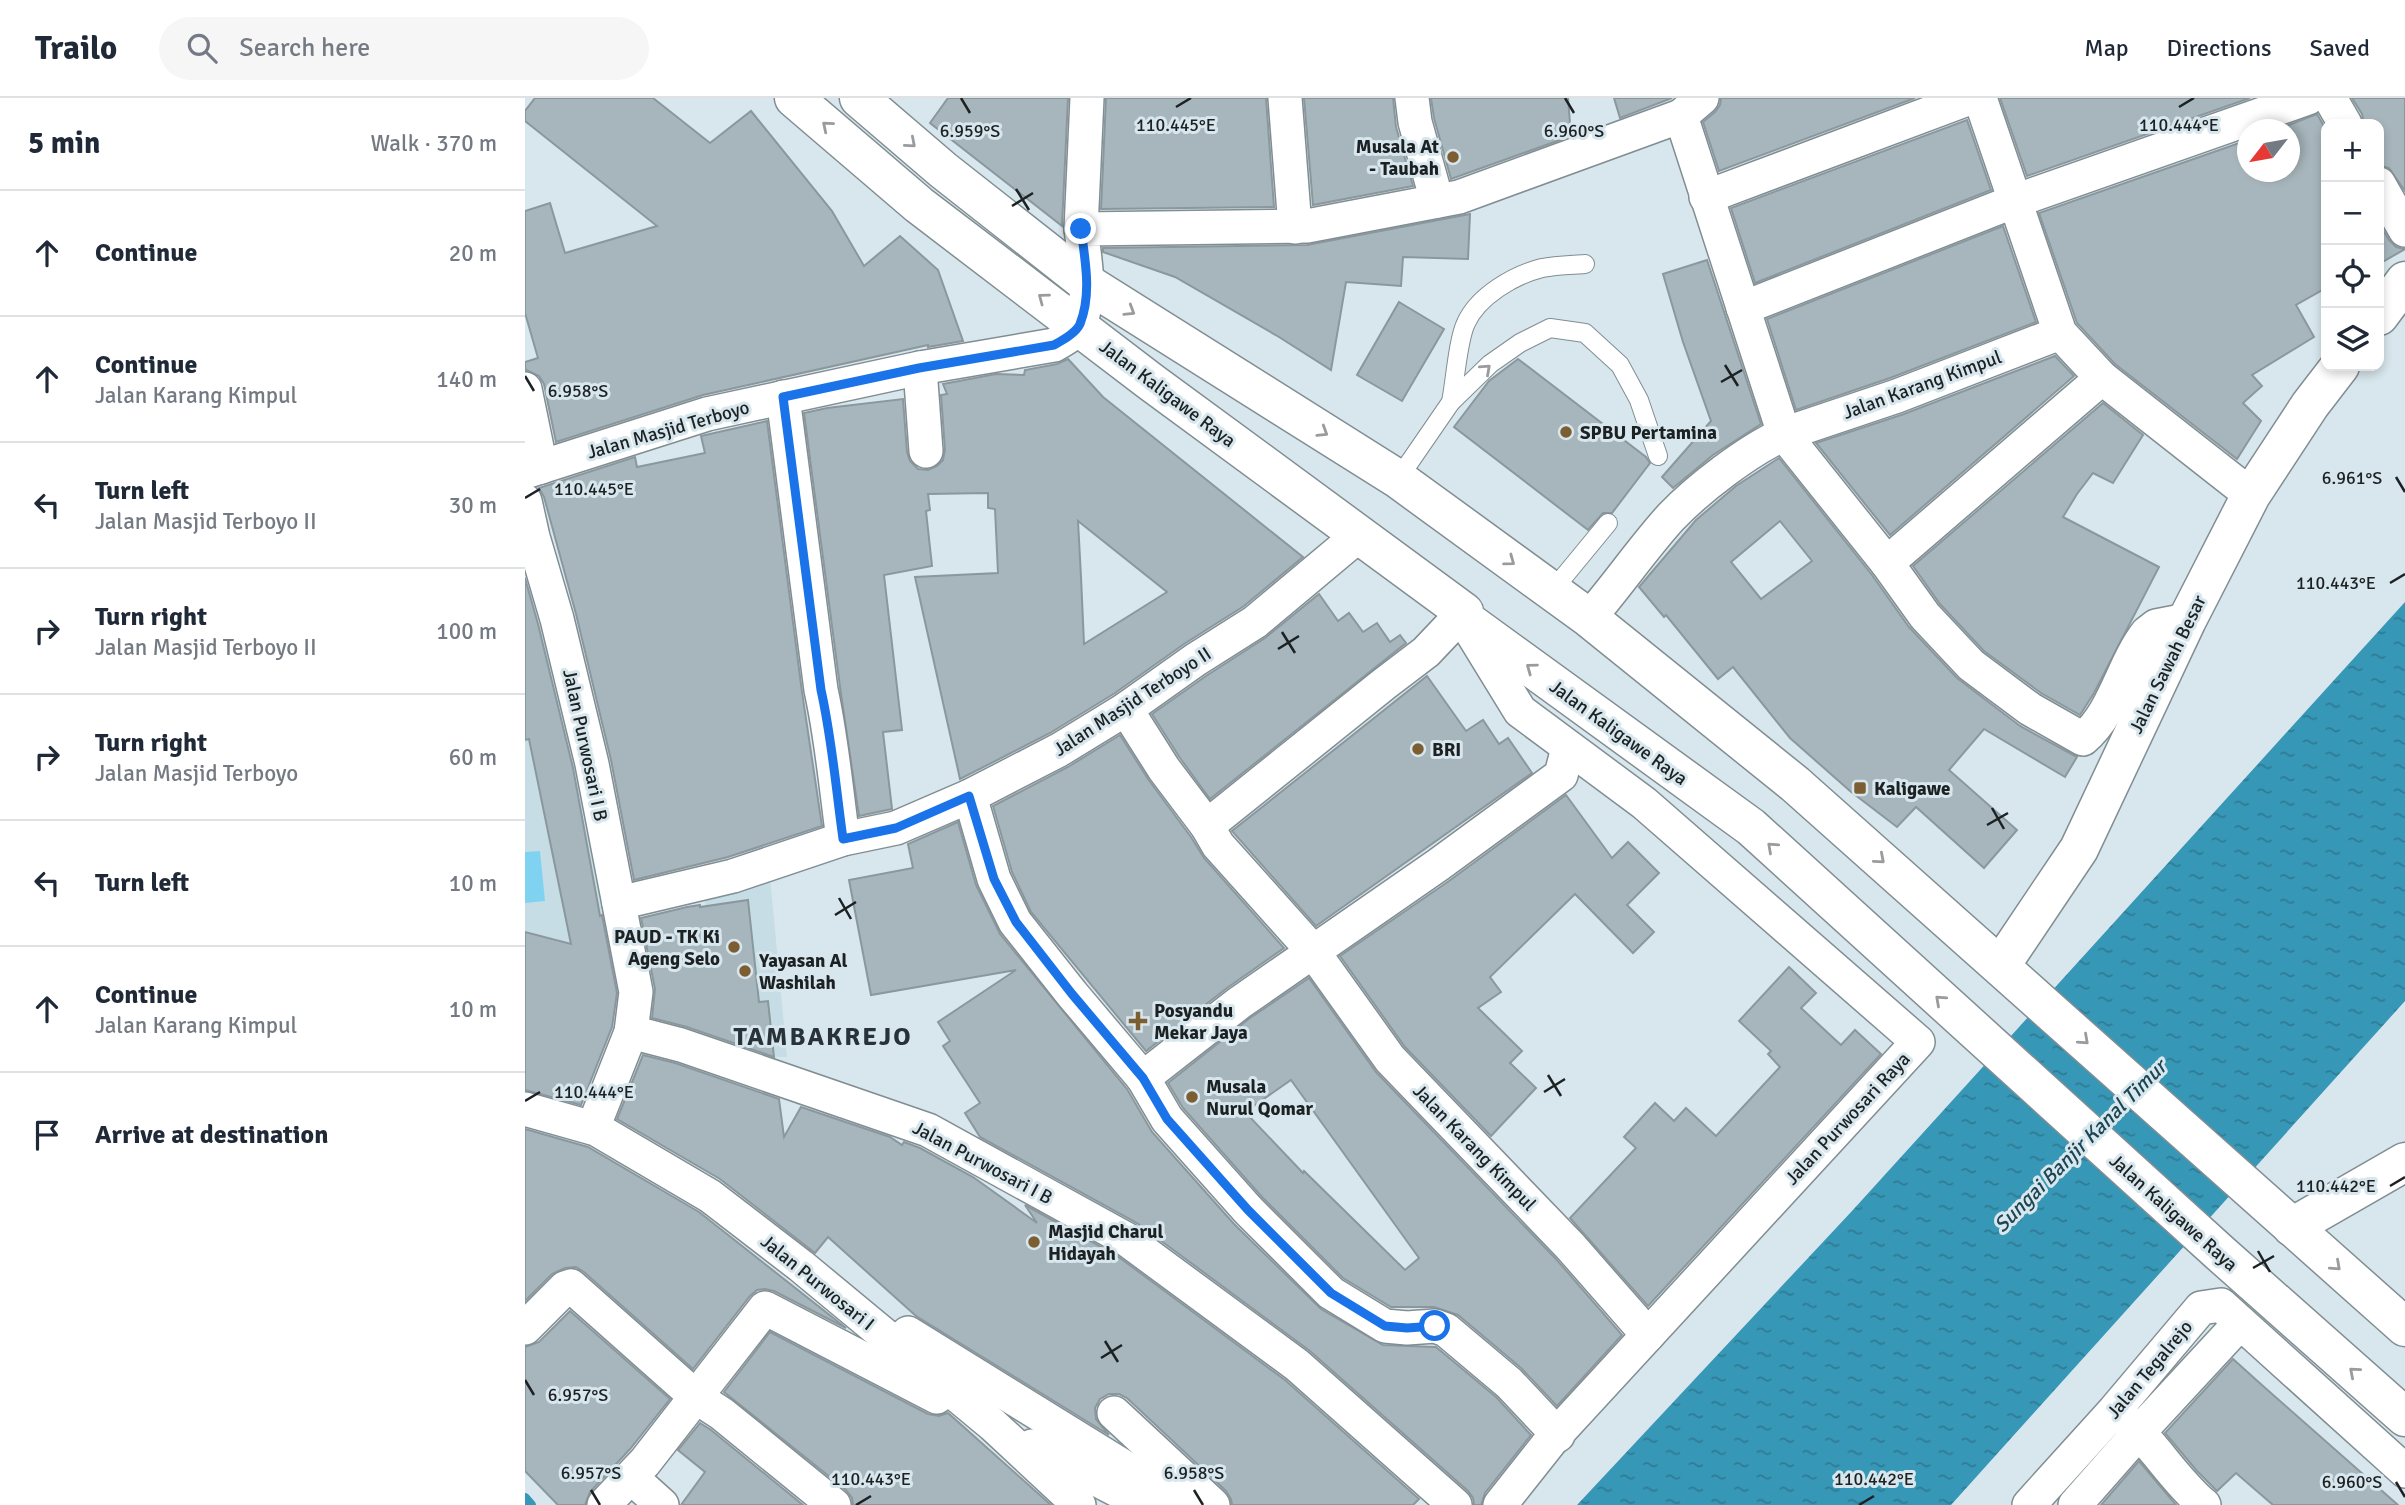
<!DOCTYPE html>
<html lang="en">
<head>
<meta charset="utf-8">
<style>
	:root { --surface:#fff; --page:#f6f6f7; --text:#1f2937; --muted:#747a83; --line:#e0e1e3 }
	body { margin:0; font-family:Signika,sans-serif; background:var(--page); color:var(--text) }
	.controls { position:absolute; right:21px; top:21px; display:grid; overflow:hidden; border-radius:14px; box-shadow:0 4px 10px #0003 }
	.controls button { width:63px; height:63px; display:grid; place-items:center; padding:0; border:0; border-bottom:2px solid var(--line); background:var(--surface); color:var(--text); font:35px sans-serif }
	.compass { position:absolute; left:1712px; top:21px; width:63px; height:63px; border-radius:50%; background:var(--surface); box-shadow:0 4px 10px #0003; rotate:239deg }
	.stop { position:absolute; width:21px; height:21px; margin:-16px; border:5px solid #1a73e8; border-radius:50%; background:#fff }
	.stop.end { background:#1a73e8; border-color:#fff; box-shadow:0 2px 7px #0008 }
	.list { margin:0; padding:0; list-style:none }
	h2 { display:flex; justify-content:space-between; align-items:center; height:91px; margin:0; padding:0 28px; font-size:30px }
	h2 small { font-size:23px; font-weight:400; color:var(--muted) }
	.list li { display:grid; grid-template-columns:46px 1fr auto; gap:21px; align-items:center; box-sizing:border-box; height:126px; padding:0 28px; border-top:2px solid var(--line) }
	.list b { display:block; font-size:26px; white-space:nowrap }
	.list p { margin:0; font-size:23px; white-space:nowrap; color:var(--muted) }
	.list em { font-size:23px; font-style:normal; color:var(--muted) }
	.icon { flex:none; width:38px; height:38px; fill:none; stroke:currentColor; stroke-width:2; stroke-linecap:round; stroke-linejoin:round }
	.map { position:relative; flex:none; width:1880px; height:1407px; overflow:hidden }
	header { display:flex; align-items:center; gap:42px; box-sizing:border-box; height:98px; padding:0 35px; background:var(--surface); border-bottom:2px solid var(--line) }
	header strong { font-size:33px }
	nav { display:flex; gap:38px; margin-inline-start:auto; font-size:24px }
	.search { width:490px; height:63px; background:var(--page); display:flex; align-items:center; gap:18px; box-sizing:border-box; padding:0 24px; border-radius:38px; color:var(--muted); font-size:26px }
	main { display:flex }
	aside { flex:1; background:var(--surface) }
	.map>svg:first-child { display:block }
	.built { fill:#c6dde6 }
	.grass { fill:#80d2f1 }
	.water { fill:url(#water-ripples) }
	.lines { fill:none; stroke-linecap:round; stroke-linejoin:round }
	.stream { stroke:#3797b6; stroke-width:10 }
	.building { fill:#a7b6bc; stroke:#8a989e; stroke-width:2; fill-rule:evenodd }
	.service-casing { stroke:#808e93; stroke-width:20 }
	.minor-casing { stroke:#808e93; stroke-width:36 }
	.tertiary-casing { stroke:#808e93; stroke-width:41 }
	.trunk-casing { stroke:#808e93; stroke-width:41 }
	.service { stroke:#fff; stroke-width:18 }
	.minor { stroke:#fff; stroke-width:33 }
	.tertiary { stroke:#fff; stroke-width:38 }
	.trunk { stroke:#fff; stroke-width:38 }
	.oneway { stroke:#999b9c }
	.route { stroke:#1a73e8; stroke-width:9 }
	.ticks { fill:none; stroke:#1c2123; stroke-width:2.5 }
	.poi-dot { fill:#7d5d32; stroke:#d8e7ed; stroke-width:2.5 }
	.labels { text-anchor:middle; stroke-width:6; stroke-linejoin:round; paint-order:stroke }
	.poi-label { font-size:19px; font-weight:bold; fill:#1c2123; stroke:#d8e7ed; text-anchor:start }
	.street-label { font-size:19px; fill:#1c2123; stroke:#d8e7ed }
	.water-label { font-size:21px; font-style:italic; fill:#1c4553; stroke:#d8e7ed }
	.district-label { font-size:26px; font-weight:bold; letter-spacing:2px; fill:#273338; stroke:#d8e7ed }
	.ticks-label { font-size:18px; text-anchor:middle; fill:#1c2123; stroke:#d8e7ed; stroke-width:6; stroke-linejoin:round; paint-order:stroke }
</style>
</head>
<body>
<header>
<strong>Trailo</strong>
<div class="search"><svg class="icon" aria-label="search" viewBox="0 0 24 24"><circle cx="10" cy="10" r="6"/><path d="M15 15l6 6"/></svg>Search here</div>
<nav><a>Map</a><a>Directions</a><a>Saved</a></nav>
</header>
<main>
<aside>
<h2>5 min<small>Walk · 370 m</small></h2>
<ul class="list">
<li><svg class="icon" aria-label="ahead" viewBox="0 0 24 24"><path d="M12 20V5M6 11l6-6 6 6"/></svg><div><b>Continue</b></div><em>20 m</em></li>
<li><svg class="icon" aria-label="ahead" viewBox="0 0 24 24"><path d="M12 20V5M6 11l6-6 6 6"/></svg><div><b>Continue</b><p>Jalan Karang Kimpul</p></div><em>140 m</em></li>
<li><svg class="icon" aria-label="left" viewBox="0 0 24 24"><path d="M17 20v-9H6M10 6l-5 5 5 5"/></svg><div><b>Turn left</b><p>Jalan Masjid Terboyo II</p></div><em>30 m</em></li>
<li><svg class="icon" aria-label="right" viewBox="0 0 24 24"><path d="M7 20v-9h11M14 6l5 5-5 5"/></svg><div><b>Turn right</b><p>Jalan Masjid Terboyo II</p></div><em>100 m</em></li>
<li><svg class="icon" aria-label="right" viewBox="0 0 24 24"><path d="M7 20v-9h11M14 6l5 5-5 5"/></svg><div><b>Turn right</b><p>Jalan Masjid Terboyo</p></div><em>60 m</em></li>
<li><svg class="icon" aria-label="left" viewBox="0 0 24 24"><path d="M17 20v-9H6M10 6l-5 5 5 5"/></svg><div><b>Turn left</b></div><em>10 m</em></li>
<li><svg class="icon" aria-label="ahead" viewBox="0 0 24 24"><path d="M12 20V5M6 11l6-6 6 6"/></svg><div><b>Continue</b><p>Jalan Karang Kimpul</p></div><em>10 m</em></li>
<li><svg class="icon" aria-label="arrive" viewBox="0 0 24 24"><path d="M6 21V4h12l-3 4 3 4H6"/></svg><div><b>Arrive at destination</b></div></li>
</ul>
</aside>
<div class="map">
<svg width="1880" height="1407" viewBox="0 0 1880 1407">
	<defs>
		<pattern id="water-ripples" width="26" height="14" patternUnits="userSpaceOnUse" patternTransform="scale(1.75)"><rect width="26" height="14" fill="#3797b6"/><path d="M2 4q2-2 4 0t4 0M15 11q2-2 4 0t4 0" fill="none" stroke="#2e7b94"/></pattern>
	</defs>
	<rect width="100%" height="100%" fill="#d8e7ed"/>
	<g class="built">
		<path d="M0,411l107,489 -57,14 -50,-17z"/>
		<path d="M245,779l17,180 -59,-1 -11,-4 -13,-162z"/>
	</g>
	<path class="grass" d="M15,753l5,50 -20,2v-51z"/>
	<path class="water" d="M1880,504v399l-454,504h-374l275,-294z"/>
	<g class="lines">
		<path class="stream" d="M0,1400l6,7"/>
	</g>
	<g class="building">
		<path d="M10,0h118l57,45 41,-32 81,100 32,55 36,-30 38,34 25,71 -35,6v-2l-225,50 -147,47 -12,-58 -5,-8 -13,-6 -1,-3v-5l13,-4 -13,-45v-102l25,-8 15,50 92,-27 -132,-105v-10z"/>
		<path d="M423,0h120l-6,128 -132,-103z"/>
		<path d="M581,0h160l8,109 -173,2z"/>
		<path d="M779,0h89l3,29 17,59 -100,19z"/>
		<path d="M906,0h137l3,38 -120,43 -17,-61z"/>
		<path d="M1089,0h58l-52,20z"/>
		<path d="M1196,0h194l-196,73 -16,-49 12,-10 5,-7z"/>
		<path d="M1475,0h250l-223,78z"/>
		<path d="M1827,0h53v93l-16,-23 -10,-3v-41h-15l-2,-10z"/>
		<path d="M1792,16l9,16v158l-30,17 18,32 -62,38 10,11 -19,17 18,18 -24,38 -122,-95 -38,-41 -38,-110 209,-73v32h42v-42h-14z"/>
		<path d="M1442,22l24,70 -236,93 -24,-75z"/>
		<path d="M945,116l-2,45 -65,-2 -2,29 -55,-4 -15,88 -52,-33 -104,-60 -72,-25v-4l204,-3z"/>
		<path d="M1854,125l10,17 7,7 9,2 -26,15z"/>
		<path d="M1478,128l33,96 -146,56 -94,32 -29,-91z"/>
		<path d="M1182,162l54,164 -48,31 -40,33 -11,-11 49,-56 -28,-79 -20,-68z"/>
		<path d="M874,204l45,27 -42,72 -45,-26z"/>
		<path d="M1530,258l19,20 -184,159 -74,-92 88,-29z"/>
		<path d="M543,261l35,38 200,160 -59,49 -60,38 -69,49 -65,40 -90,46 -45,-202 83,-4 -3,-64 -7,-1v-15l-60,1 2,16 -4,1 6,55 -48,9 18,155 -19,2 9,77 -33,7 -19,-129 -36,-274 23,-5 76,-9 4,53 3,9 8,8 10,1 9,-4 6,-6 2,-10 -4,-55 6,-1 -4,-10 53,-10 28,1 1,-5 32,-6zM553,423l89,71 -83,52 -3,-67z"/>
		<path d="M993,261l128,98 4,6 -38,50h-9l-15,17 -134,-103 35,-46z"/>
		<path d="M1578,305l40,32 -30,48 -20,-10 -16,21 -14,23 96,50 -65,126 -14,22 -39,-22 -57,-42 -44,-47 -27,-38z"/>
		<path d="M242,323l35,271 20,134 -94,31 -94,23 -23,-120 -35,-146 -32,-117 -5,-9 96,-31 2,10 68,-14 -4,-17z"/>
		<path d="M1254,360l93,117 37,52 48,51 63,48 57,31 -12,20 -81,-48 -35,41 68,60 -33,38 -68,-61 -19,20 -47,-36 -60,-53 -57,-71 -15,12 -52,-64 -2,2 -25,-30 57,-67 40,-34zM1255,423l32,40 -51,38 -30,-37z"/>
		<path d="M0,480l13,46 35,144 27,148 2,-1 15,78 -5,34 -31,78 -56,-15v-158l46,12 -42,-205 -4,1z"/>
		<path d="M794,496l19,27 11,-8 14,19 14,-9 13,19 10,-7 6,8 -196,156 -30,-41 -28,-44 54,-38 59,-38z"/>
		<path d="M902,578l39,55 17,-11 16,24 9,-6 24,35 -216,153 -84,-95z"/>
		<path d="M595,637l28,44 43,58 13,21 80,90 -57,40 -81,63 -115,-139 -19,-40 -19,-66 75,-39z"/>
		<path d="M1041,697l46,63 16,-16 31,31 -32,32 27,27 -21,21 -58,-59 -85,83 11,15 -23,16 44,43 -12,12 26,25 -45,48 -86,-89 -65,-91 109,-75z"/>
		<path d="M433,724l18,63 24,49 127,155 25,43 82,92 87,85 62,36 53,2 60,50 35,38 -46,58 -4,12h-7l-1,-7 -5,-7 -158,-140 -173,-128 -157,-86 -15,-24 15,-10 -37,-57 7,-5 -12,-19 78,-52 -145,25 -22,-115 64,-12 -5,-24z"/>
		<path d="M223,802l11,102 9,-1 6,56 -87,-30 -35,-9 3,-29 -14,-71 46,-11 13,-2v2z"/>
		<path d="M1264,869l27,26 -15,15 40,37 14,-15 26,24 -233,252 -78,-88 66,-70 -12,-11 31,-34 19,18 12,-13 30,28 64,-69 -12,-13 3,-3 -32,-30z"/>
		<path d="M784,880l67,94 180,187 66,76 -65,71 -36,-38 -63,-53 -24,-8h-43l-48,-29 -81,-81 -79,-89 -15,-25 82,-65zM766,982l128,178 -14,12 -101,-99 -1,2 -58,-61z"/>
		<path d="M118,957l32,8 104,36 5,38 17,-30 89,30 12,8 2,-3 16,6 53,29 64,46 -12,-18 91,50 169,125 134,119 -6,6h-181l-1,-6 -5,-8 -99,-93 -8,-4h-10l-9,5 -5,9 1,11 13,16 -193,-119 -88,-79 -13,16 -95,-74 -103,-60z"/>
		<path d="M0,1031l63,18 111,65 147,116 -72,-37 -9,-2 -8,1 -7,6 -57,73 -109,-97 -8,-5 -11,1 -13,6 -27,27z"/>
		<path d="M45,1213l100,88 -40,50 -40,43 -5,13h-27l-33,-34v-124l14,-5z"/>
		<path d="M245,1234l158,82 11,2 9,-3 103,92h-198l-1,-7 -6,-8 -122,-98z"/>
		<path d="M1708,1261l30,27 135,119h-125l-37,-32 -19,18 -20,-20 -32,-38z"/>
		<path d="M175,1325l11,7 92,75h-122l24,-33 -27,-22z"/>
		<path d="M1614,1363l37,44h-75z"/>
	</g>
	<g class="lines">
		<g class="service-casing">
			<g id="service">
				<path d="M926,304c4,-20 7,-63 15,-79 12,-27 48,-48 76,-55 14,-3 29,-3 43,-4"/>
				<path d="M873,381l53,-77 39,-38 30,-21 30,-15 35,5 35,32 19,35 19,56"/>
				<path d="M1027,493l56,-68"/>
			</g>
		</g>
		<g class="minor-casing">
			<g id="minor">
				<path d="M760,0l10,129"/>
				<path d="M887,0l3,24 22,79"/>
				<path d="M1455,0l80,235 42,45 149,117"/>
				<path d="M1805,0l15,26"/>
				<path d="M1156,18l103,318 103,129 38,53 46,49 59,44 53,30c32,-27 39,-74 64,-106l9,-7 31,-6"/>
				<path d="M1854,86l26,46"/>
				<path d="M1181,99l264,-99"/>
				<path d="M556,131l6,-131"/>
				<path d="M1218,210l272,-107 293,-103"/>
				<path d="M395,270l6,83"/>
				<path d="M0,291l16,78"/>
				<path d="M258,299l38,293c11,49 15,99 22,149"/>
				<path d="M0,374l182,-58 213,-46 134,-23c9,-5 22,-12 26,-21 12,-30 5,-64 1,-95l226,-3 152,-29 222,-81 21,-18"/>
				<path d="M0,403l8,36 24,82 35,145 44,228 -5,40 -38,96"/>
				<path d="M1362,465l215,-185"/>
				<path d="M1064,520c28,-32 53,-69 82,-101 28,-29 76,-66 113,-83l113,-38 163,-63"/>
				<path d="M941,525l54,88 124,92 274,239 -365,396 -53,67"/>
				<path d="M601,611l38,60 43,57 11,19 94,105 78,109 180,187 78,89"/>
				<path d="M445,698l24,83 21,43 57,72 71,84 24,41 81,91 83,83 54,33 22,2 28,-2 11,4 63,53 49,52 -5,3"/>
				<path d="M682,728l177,-142 42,-32 38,-40"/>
				<path d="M94,805l114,-27 110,-37 53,-11 74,-32 89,-46 67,-41 69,-49 60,-38 104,-87"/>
				<path d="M106,934l50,13 247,85 198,109 171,126 158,140"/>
				<path d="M618,980l96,-75 199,-138 123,-90 7,-27"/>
				<path d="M0,1011l71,20 114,67 91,70 192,159 86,80"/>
				<path d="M0,1230l40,-40 6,-2 125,111 26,17 112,91"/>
				<path d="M383,1235l278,172"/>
				<path d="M589,1315l99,92"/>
				<path d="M1598,1320c31,25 50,61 81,87"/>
				<path d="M507,1348l114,59"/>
				<path d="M107,1380l30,27"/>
				<path d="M79,1407l41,-43 120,-154 172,89"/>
				<path d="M1504,1407l85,-94 87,-103 20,-3 184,166"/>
				<path d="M1550,1407l65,-74 100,-108"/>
			</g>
		</g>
		<g class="tertiary-casing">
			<g id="tertiary">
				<path d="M1854,218l26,-35"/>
				<path d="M1476,867l78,-116 108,-229 64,-125 59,-90 30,-39"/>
				<path d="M1767,1129l113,-65"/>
			</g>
		</g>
		<g class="trunk-casing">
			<g id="trunk">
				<path d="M269,0l125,107 232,177 313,230 -1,6 288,209 469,426 185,164"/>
				<path d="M334,0l84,72 145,114 310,195 191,139 206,166 610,543"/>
			</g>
		</g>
		<use href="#service" class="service"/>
		<use href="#minor" class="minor"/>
		<use href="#tertiary" class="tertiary"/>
		<use href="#trunk" class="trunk"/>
	</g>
	<defs><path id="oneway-chevron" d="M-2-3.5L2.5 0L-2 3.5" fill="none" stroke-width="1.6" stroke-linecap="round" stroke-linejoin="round" transform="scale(1.75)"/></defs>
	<g class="oneway">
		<use href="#oneway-chevron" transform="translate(302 28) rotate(-140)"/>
		<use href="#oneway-chevron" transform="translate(386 45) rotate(41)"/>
		<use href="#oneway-chevron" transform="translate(518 200) rotate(-143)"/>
		<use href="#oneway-chevron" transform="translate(605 213) rotate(32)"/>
		<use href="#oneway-chevron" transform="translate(961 271) rotate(-42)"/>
		<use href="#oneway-chevron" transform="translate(798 334) rotate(32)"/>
		<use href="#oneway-chevron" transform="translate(985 463) rotate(36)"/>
		<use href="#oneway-chevron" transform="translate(1006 570) rotate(-144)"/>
		<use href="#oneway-chevron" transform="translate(1247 749) rotate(-138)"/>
		<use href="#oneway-chevron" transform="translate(1355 761) rotate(41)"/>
		<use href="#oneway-chevron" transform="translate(1415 902) rotate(-138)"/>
		<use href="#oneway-chevron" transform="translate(1559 942) rotate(42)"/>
		<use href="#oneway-chevron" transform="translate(1811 1168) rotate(42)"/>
		<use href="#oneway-chevron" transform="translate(1829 1274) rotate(-139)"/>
	</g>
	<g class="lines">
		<path class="route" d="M556,131c4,31 11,65 -1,95 -4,9 -17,16 -26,21l-135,23 -136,29 38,293c11,49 15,99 22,149l53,-11 73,-32 25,83 22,43 56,72 71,84 24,41 81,91 83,83 54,33 22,2 28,-2"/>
	</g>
	<path class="ticks" d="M436,0l9,15M1040,0l9,15M651,9l15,-9M1654,9l15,-9M491,91l13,21M487,108l21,-13M1200,267l13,21M0,278l9,15M1196,284l21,-12M1871,379l9,15M0,400l15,-9M1865,485l15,-9M757,534l13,21M753,551l21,-13M1467,710l12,21M1462,727l21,-12M314,800l12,21M310,817l21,-13M1023,977l13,21M1019,994l21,-13M0,1003l15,-9M1865,1088l15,-9M1733,1153l12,21M1728,1170l21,-12M580,1243l13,21M576,1260l21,-13M0,1282l9,15M1871,1384l9,15M66,1392l9,15M669,1392l9,15M331,1407l15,-9M1334,1407l15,-9"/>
	<g class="poi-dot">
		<circle cx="928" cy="59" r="7"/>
		<circle cx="1041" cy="334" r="7"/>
		<circle cx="893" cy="651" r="7"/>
		<rect x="1328" y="683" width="14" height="14" rx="3.5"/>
		<circle cx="209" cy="849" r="7"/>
		<circle cx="220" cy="873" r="7"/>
		<path d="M609.5 912.5h7v7h7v7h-7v7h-7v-7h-7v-7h7z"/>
		<circle cx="667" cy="999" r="7"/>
		<circle cx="509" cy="1144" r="7"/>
	</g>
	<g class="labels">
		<g class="poi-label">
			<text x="914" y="55" text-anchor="end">Musala At<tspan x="914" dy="22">- Taubah</tspan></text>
			<text x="1055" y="341">SPBU Pertamina</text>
			<text x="907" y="658">BRI</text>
			<text x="1349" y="697">Kaligawe</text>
			<text x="195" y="845" text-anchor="end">PAUD - TK Ki<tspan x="195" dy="22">Ageng Selo</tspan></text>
			<text x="234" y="869">Yayasan Al<tspan x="234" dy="22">Washilah</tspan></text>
			<text x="629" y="919">Posyandu<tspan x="629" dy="22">Mekar Jaya</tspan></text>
			<text x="681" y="995">Musala<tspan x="681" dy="22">Nurul Qomar</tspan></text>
			<text x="523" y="1140">Masjid Charul<tspan x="523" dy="22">Hidayah</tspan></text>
		</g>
		<g class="street-label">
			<text transform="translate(1397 286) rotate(-20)" y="7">Jalan Karang Kimpul</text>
			<text transform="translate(643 295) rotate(37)" y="7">Jalan Kaligawe Raya</text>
			<text transform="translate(143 331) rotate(-16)" y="7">Jalan Masjid Terboyo</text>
			<text transform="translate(1642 566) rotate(-64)" y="7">Jalan Sawah Besar</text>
			<text transform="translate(607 603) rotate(-33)" y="7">Jalan Masjid Terboyo II</text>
			<text transform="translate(1094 634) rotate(36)" y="7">Jalan Kaligawe Raya</text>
			<text transform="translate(61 647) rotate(78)" y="7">Jalan Purwosari I B</text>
			<text transform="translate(1322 1020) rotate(-47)" y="7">Jalan Purwosari Raya</text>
			<text transform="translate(950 1049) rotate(46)" y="7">Jalan Karang Kimpul</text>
			<text transform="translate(458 1064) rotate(28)" y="7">Jalan Purwosari I B</text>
			<text transform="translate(1649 1114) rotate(42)" y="7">Jalan Kaligawe Raya</text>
			<text transform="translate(293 1184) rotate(39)" y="7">Jalan Purwosari I</text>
			<text transform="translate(1624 1271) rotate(-50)" y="7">Jalan Tegalrejo</text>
		</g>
		<g class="water-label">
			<text transform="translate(1555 1048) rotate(-45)" y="7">Sungai Banjir Kanal Timur</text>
		</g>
		<g class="district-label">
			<text x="298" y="947">TAMBAKREJO</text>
		</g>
	</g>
	<g class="ticks-label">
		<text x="651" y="33">110.445°E</text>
		<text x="1654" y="33">110.444°E</text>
		<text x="445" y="39">6.959°S</text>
		<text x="1049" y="39">6.960°S</text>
		<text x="53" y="299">6.958°S</text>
		<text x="1827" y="386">6.961°S</text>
		<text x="69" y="397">110.445°E</text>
		<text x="1811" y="491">110.443°E</text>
		<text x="69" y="1000">110.444°E</text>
		<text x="1811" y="1094">110.442°E</text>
		<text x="53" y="1303">6.957°S</text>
		<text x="66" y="1381">6.957°S</text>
		<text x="669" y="1381">6.958°S</text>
		<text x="346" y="1387">110.443°E</text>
		<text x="1349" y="1387">110.442°E</text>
		<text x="1827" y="1390">6.960°S</text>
	</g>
</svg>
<div class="controls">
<button>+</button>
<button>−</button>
<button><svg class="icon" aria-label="locate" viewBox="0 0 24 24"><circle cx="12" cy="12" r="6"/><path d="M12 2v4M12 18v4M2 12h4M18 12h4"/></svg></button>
<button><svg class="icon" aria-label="layers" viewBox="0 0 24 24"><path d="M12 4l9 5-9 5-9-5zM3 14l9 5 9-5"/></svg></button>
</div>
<svg class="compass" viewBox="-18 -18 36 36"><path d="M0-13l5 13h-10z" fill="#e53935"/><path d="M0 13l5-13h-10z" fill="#747a83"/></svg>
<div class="stop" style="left:910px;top:1228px"></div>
<div class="stop end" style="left:556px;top:131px"></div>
</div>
</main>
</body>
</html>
